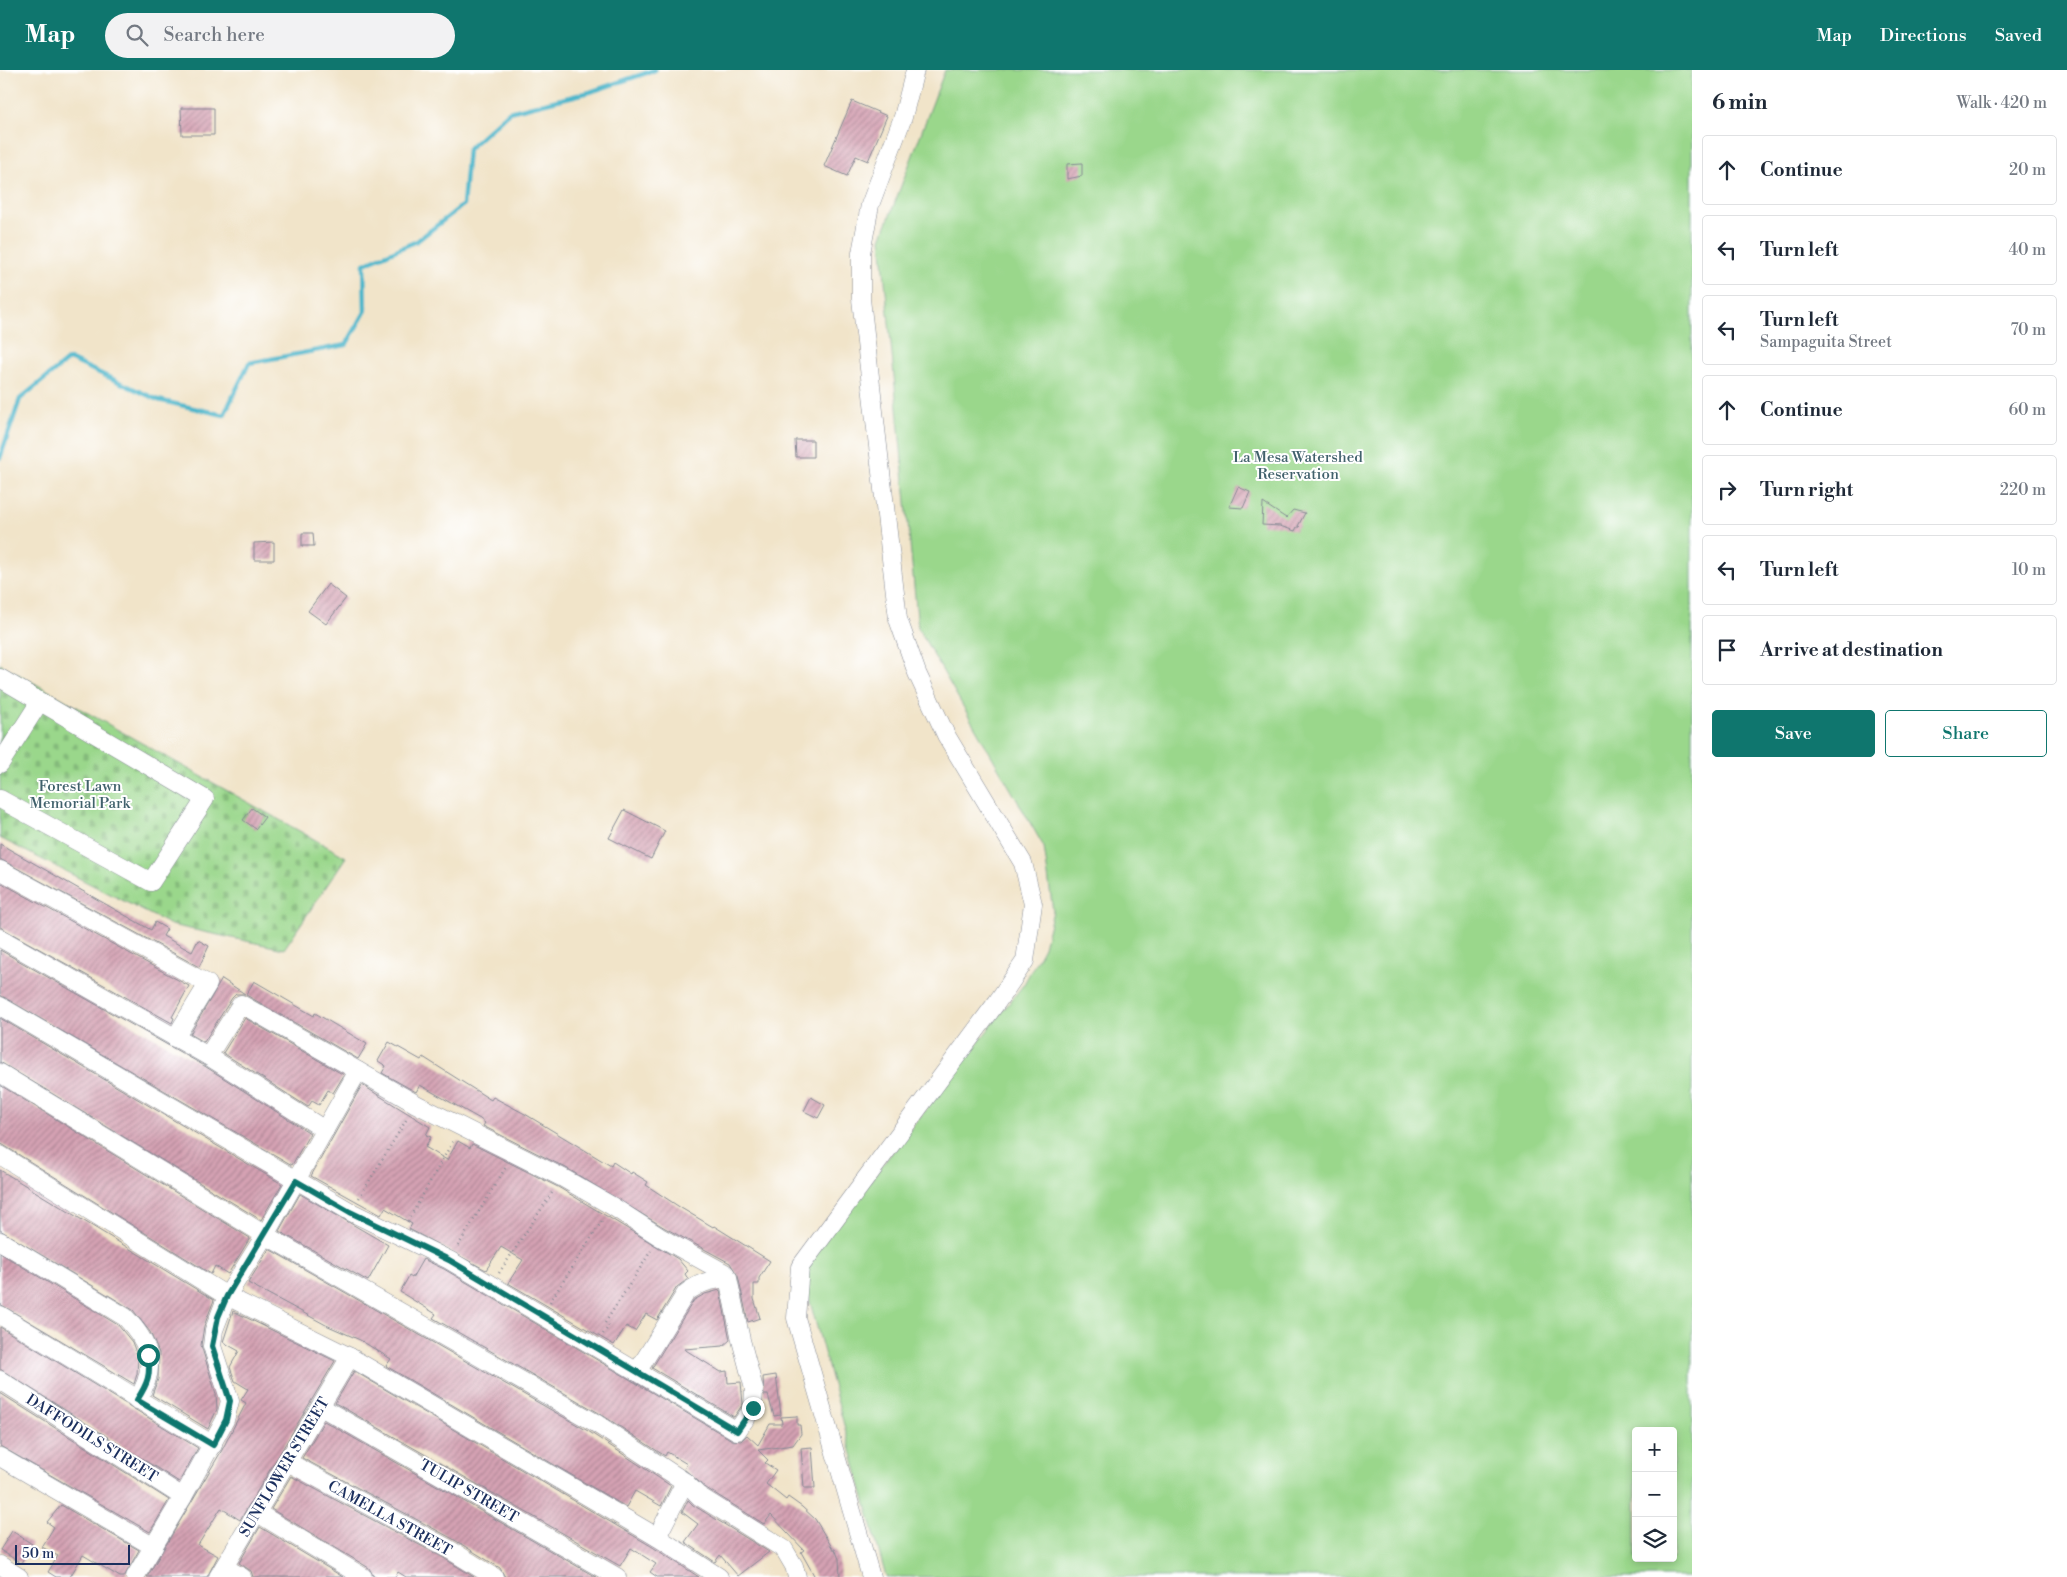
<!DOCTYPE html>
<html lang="en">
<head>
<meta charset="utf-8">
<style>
	:root { --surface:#fff; --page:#f2f2f3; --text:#1f2937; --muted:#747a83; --line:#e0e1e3; --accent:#0f766e }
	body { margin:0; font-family:"Libre Bodoni",serif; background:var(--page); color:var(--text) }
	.controls { position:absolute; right:15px; bottom:15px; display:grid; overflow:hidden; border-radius:5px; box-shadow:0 2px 8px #0003 }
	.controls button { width:45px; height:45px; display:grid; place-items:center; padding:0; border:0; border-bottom:1px solid var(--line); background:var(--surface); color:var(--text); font:25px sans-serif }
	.scale { position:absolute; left:15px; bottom:12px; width:115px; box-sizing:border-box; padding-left:5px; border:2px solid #1b2f5e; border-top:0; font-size:14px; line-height:18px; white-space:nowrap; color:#1b2f5e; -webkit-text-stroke:4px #fff; paint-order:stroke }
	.stop { position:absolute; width:15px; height:15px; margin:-11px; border:4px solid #0f766e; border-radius:50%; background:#fff }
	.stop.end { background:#0f766e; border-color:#fff; box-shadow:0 1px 5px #0008 }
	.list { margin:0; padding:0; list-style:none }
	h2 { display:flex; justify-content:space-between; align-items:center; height:65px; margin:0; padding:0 20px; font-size:21px }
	h2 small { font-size:16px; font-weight:400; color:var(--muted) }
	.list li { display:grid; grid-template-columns:32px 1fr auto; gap:15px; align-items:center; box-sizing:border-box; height:70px; margin:0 10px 10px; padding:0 10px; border:1px solid var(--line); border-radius:5px }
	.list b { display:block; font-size:19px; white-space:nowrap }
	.list p { margin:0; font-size:16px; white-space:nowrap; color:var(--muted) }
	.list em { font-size:16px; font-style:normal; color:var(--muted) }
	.actions { display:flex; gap:10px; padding:15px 20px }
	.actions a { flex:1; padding:11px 0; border:1px solid var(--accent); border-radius:5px; text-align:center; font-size:18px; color:var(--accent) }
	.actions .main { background:var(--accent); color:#fff }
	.icon { flex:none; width:28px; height:28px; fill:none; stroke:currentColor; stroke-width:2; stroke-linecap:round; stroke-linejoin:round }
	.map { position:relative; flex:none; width:1692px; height:1507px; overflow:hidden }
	header { display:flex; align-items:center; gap:30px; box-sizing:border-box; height:70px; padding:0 25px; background:var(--accent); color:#fff }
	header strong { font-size:24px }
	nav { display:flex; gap:28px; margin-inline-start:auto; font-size:18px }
	.search { width:350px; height:45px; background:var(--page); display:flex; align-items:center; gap:12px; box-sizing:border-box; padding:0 18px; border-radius:28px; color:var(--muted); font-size:19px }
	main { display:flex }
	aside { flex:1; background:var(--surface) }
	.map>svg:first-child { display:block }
	.cemetery { fill:url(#cemetery-stones); stroke:#5a8374 }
	.park { fill:#9ad78b; stroke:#5a8374; fill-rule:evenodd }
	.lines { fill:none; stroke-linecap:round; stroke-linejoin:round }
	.stream { stroke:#4db6ca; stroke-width:4.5 }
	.building { fill:url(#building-hatch) }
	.minor-casing { stroke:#868a94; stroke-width:19 }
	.path { stroke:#868a94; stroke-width:2.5; stroke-dasharray:1 4; stroke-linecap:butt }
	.minor { stroke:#fff; stroke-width:18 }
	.route { stroke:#0f766e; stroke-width:6 }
	.labels { text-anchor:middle; stroke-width:4; stroke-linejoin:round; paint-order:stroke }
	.park-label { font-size:15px; fill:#41616c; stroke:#fff }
	.street-label { font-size:15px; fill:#1b2f5e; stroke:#fff }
</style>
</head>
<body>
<header>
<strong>Map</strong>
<div class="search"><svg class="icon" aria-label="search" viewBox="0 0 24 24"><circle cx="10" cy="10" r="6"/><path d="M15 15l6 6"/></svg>Search here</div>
<nav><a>Map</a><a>Directions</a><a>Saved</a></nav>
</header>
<main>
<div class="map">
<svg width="1692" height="1507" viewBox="0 0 1692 1507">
	<defs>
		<pattern id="cemetery-stones" width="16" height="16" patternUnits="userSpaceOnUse" patternTransform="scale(1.25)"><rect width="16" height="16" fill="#9ad78b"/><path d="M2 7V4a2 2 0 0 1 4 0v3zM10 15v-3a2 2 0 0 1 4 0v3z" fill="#84b97a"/></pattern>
		<pattern id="building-hatch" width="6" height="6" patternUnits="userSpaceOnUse" patternTransform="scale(1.25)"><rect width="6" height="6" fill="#d5a2b3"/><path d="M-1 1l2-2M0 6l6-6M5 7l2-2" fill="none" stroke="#ac8495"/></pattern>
	</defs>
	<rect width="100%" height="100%" fill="#fff"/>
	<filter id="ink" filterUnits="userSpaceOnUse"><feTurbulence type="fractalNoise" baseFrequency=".02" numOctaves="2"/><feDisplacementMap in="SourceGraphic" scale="10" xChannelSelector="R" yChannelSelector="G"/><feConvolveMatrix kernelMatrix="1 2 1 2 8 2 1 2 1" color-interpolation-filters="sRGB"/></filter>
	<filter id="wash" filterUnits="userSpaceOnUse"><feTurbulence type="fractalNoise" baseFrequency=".0096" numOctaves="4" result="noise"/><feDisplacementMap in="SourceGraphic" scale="20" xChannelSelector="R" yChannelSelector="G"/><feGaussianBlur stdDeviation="1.12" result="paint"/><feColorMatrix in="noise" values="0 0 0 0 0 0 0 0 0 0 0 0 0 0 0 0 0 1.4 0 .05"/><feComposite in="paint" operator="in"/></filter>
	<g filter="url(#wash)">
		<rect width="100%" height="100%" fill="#f1e4c9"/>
		<path class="cemetery" d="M0,594l346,193 -62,92 -113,-24 -171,-87z"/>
		<path class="park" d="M945,0h747v1507h-806l-85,-308 223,-285 20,-37 9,-36 -9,-64 -126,-219 -37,-389zM1636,1361h37v127h-37z"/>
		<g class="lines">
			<path class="stream" d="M0,388l20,-59 49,-40 89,41 66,15 25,-52 97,-18 19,-33 -1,-48 53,-23 46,-36 5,-56 41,-37 81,-20 65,-22"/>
		</g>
		<g id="blocks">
			<g class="building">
				<path d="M852,31l35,15 -19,45 -12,-5 -9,20 -23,-10z"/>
				<path d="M181,38h33v27h-32z"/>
				<path d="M1082,93v13l-15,3v-15z"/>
				<path d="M795,370h18v17h-17z"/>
				<path d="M1238,417l12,5 -7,16 -14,-1z"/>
				<path d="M1263,433l23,15 7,-8 12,3 -7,13 2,1h-3l-2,4 -15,-5 -18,-1z"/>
				<path d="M302,463h11l1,13h-12z"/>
				<path d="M274,472v18h-20v-17z"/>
				<path d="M328,514l18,14 -20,26 -18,-13z"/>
				<path d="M252,738l13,9 -9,12 -13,-9z"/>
				<path d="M624,740l41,21 -14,28 -42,-21z"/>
				<path d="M0,774l151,86 4,-8 12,7 -4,7 29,16 6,-12 11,6 -10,21 -199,-108z"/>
				<path d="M0,812l189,104 -17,31 2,1 -2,5 -172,-96z"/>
				<path d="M0,880l203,115 107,68 -18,32 -292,-170z"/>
				<path d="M222,909l23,15h-9l-4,4 -28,44 -14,-8z"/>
				<path d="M254,911l60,35 1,-3 52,31 -9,15 -112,-64z"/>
				<path d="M0,948l282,166 -21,36 -261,-158z"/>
				<path d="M245,948l99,57 -11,18 -5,-3 -9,15 -7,-4 -4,6 -85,-54z"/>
				<path d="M389,972l32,18 2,-3 68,43 2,-3 32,17 86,52 2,-4 18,12 1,-2 16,10 -2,3 35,23 32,19 1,-1 56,35 -11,17v6h-5v15l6,19 -12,4 -10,-46 -8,-13 -65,-35 -97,-59 -85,-43 2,-3 -5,-4 -60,-34 -4,7 -34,-19 4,-7 -8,-5z"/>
				<path d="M0,1015l250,153 -22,36 -13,-8 -4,8 -211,-131z"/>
				<path d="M362,1015l68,42 -4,8 5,2 -6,10 22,13 11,-19 12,7 2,-4 86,43 120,72 10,12 -3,3 3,5 -11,8 -20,33 -11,-6 -11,17 -9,-5 -12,19 -106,-62 15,-23 -22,-13 -15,23 -77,-41 3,-5 -27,-16 -4,7 -70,-39z"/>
				<path d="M811,1027l14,8 -7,13 -14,-7z"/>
				<path d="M0,1100l214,130 -10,26 -3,19 15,49 1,15 -9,20 -56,-34 6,-16 1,-26 -9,-21 -17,-22 -133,-80z"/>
				<path d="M300,1124l88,51 -20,36 -89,-50z"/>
				<path d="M269,1179l319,182 83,55 -10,20 -26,-15 -9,16 -240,-141 5,-7 -31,-19 -34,-15 -78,-42z"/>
				<path d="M0,1183l118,72 14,17 6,16 -1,16 -3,10 -134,-80z"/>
				<path d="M423,1189l21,10 288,171 9,1 6,-6 11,10 12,-21h12l-1,-7 16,-1v9h3l1,9 -8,11 -35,5 10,10 -3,3 11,7 -10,14 20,16 2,-3 14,10 13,12 18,30h2l4,10 1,18h-25l-14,-25 3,-2 -33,-35 -7,9 -58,-36 -22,-19 3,-5 -20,-12 -2,4 -66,-43 -166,-95 3,-4 -36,-22 9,-16 3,2z"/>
				<path d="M720,1220l10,50 -7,6 -39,3 37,23 6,-1 1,12 13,-1 2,22 -9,13 -82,-49 42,-68 11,-6z"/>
				<path d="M233,1241l102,50 -95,159 -19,-12 -23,37 20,11 -11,21h-60l75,-127 24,-47 -5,-3 7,-11 -13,-8 -5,-14 9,-16 -16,-9z"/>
				<path d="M0,1257l198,121 -19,34 -179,-113z"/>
				<path d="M354,1301l297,175 48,31h-42l-7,-5 6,-8 -25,-16 -11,18 -285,-163z"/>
				<path d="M776,1305l5,40 -7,1 -6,-21h-4l-1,-18z"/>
				<path d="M0,1323l169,107 -19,32 -150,-86z"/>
				<path d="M324,1351l272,156h-91l-5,-9 -47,-29 -151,-81z"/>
				<path d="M812,1377l3,41h-11l-3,-40z"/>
				<path d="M291,1406l151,81 32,20h-68l-8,-5 -3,5h-21l-5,-9 -98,-59z"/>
				<path d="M688,1430l5,5 76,47 -31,24 -18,-21 -5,7 -30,-20 13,-18 -16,-12z"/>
				<path d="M61,1435l78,45 -15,27h-4l-37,-22 -13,22h-14l-8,-5 10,-16 -16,-9 12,-20 -7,-5z"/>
				<path d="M260,1457l83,50h-90l-2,-6 -12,-8z"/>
				<path d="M12,1461l20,13 -11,19 -21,-13z"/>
			</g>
		</g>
	</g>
	<g filter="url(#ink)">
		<use href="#blocks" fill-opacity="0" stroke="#868a94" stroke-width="1"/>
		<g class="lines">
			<g class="minor-casing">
				<g id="minor">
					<path d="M0,608l205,121 -54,83 -151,-83"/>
					<path d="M0,694l39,-61"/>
					<path d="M0,800l208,114 -33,54"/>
					<path d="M0,868l208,118 117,74"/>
					<path d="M0,936l351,206 98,48 288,171 16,-23 1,-19 -13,-49 -13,-62 -3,-5 -65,-36 -48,-31 -49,-28 -147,-74 -175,-100 -33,52"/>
					<path d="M0,1003l265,162 329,187 91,60 14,14 85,53 10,17 3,11"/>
					<path d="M0,1085l227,141 123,61 307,180 62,40"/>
					<path d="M0,1171l125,76c26,27 33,50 12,83"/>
					<path d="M0,1245l213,130"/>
					<path d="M637,1302l49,-79c14,-11 25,-13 42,-15"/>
					<path d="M0,1310l183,117"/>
					<path d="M321,1337l296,170"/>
					<path d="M0,1387l154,90"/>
					<path d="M286,1391l161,87 47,29"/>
					<path d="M256,1442l107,65"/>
					<path d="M657,1467l28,-55"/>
					<path d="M0,1495l19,12"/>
					<path d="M224,1497l18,10"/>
					<path d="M135,1507l48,-80 42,-77 5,-19 -18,-55 2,-16 13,-34 38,-61 93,-164"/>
					<path d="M218,1507l132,-220"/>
					<path d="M871,1507l-75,-259 4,-51 197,-265 28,-41 8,-57 -10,-41 -77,-128 -29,-62 -19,-54 -37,-320v-46l9,-48 33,-88 12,-47"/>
				</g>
			</g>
			<g class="path">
				<path d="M359,1128l49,-81"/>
				<path d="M408,1151l45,-80"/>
				<path d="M458,1176l48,-79"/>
				<path d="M499,1203l55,-83"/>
				<path d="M550,1232l54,-84"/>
				<path d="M603,1264l6,-8 -4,-3 46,-72"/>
			</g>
			<use href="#minor" class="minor"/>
		</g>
	</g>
	<g class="lines" filter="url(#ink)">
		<path class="route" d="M148,1285c3,20 0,28 -11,45l76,45 13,-25 4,-19 -18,-55 6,-29 9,-21 69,-115 54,31 99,48 288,171 16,-23"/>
	</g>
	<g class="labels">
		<g class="park-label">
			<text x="1298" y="392">La Mesa Watershed<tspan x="1298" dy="17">Reservation</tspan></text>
			<text x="80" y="721">Forest Lawn<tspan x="80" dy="17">Memorial Park</tspan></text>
		</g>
		<g class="street-label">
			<text transform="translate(92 1368) rotate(32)" y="5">DAFFODILS STREET</text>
			<text transform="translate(284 1397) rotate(-59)" y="5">SUNFLOWER STREET</text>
			<text transform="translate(469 1421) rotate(30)" y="5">TULIP STREET</text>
			<text transform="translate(390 1448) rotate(29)" y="5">CAMELLA STREET</text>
		</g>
	</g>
</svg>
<div class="controls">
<button>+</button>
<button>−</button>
<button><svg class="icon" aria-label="layers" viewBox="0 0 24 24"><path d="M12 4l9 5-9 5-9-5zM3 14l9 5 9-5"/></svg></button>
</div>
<div class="scale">50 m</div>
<div class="stop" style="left:148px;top:1285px"></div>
<div class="stop end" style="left:753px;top:1338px"></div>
</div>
<aside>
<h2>6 min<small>Walk · 420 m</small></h2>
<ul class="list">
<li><svg class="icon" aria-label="ahead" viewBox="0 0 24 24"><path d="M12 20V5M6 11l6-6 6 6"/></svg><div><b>Continue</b></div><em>20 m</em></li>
<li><svg class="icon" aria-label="left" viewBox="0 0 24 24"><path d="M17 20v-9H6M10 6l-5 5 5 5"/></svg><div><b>Turn left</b></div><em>40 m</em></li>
<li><svg class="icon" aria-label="left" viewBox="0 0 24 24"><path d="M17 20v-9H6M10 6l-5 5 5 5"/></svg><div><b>Turn left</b><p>Sampaguita Street</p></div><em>70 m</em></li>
<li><svg class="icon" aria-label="ahead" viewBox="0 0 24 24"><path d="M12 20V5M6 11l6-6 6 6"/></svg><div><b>Continue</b></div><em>60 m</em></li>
<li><svg class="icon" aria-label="right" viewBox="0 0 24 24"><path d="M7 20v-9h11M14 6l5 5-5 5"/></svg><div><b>Turn right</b></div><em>220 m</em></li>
<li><svg class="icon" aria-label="left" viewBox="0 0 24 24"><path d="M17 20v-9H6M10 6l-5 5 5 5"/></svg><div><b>Turn left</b></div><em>10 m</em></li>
<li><svg class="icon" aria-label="arrive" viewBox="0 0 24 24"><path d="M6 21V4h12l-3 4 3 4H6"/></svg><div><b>Arrive at destination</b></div></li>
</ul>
<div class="actions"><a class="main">Save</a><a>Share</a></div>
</aside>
</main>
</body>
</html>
